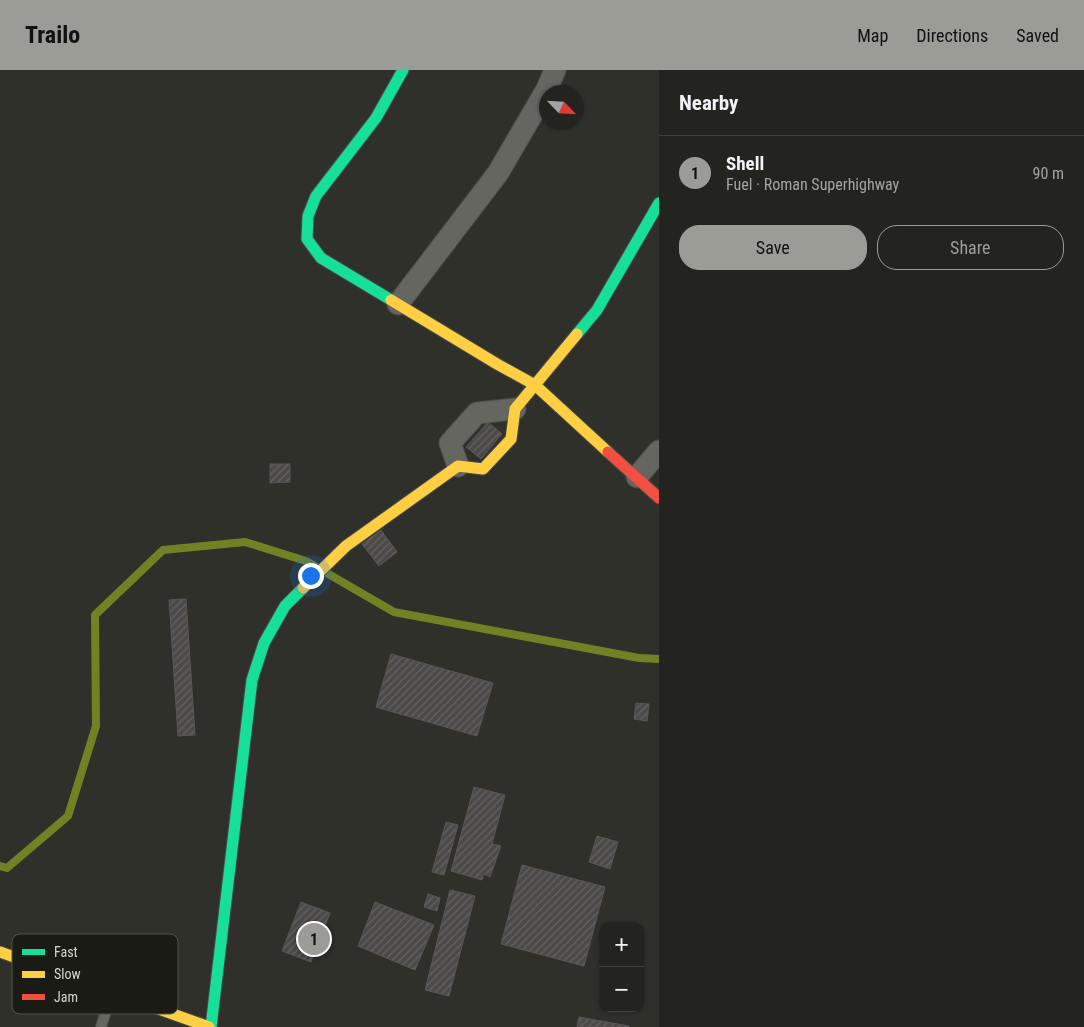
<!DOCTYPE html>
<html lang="en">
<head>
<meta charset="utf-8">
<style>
	:root { --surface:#232420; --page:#2b2c29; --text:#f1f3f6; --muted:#a3a4a5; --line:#40413e; --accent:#9a9c95 }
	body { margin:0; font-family:"Roboto Condensed",sans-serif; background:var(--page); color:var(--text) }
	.controls { position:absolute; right:15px; bottom:15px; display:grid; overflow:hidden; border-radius:10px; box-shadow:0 1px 4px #0004 }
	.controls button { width:45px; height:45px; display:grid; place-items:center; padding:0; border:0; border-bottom:1px solid var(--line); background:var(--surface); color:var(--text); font:25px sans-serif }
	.compass { position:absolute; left:539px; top:15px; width:45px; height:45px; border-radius:50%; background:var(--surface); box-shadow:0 1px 4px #0004; rotate:115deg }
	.you { position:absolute; left:310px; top:505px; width:18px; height:18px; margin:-12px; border:4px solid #fff; border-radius:50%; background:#1a73e8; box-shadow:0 0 0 8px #1a73e833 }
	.badge { display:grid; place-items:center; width:32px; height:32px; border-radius:50%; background:var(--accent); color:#111; font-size:16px; font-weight:700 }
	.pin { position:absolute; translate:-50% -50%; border:2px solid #fff; box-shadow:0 1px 5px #0006 }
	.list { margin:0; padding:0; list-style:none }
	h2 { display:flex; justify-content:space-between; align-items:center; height:65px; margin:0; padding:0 20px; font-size:21px }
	h2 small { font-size:16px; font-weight:400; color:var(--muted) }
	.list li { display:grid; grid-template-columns:32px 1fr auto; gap:15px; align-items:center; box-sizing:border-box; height:75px; padding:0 20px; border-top:1px solid var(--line) }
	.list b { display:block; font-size:19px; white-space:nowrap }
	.list p { margin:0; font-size:16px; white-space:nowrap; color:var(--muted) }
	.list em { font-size:16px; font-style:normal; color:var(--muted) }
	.actions { display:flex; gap:10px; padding:15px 20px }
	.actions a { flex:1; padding:11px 0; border:1px solid var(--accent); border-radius:20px; text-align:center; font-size:18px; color:var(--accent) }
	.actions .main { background:var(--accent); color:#111 }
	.map { position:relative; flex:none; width:659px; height:957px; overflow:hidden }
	header { display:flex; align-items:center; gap:30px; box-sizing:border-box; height:70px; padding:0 25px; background:var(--accent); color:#111 }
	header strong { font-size:24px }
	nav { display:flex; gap:28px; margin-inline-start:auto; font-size:18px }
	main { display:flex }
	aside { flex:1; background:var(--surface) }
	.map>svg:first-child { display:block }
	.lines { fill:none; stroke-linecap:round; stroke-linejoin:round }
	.stream { stroke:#718224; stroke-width:8 }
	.building { fill:url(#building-hatch); stroke:#585755 }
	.lane-casing { stroke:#4c4d47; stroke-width:12 }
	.street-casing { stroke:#4c4d47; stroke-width:23 }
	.fast-casing { stroke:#4c4d47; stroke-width:13 }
	.slow-casing { stroke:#4c4d47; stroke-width:13 }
	.jam-casing { stroke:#4c4d47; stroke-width:13 }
	.lane { stroke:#656660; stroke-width:10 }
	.street { stroke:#656660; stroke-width:21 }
	.fast { stroke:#16e098; stroke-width:11 }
	.slow { stroke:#ffcf43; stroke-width:11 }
	.jam { stroke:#f24e42; stroke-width:11 }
	.key { fill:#191b14; stroke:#51534c; stroke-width:1 }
	.key-label { font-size:14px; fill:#d4d6ce }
</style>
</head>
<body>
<header>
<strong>Trailo</strong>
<nav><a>Map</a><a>Directions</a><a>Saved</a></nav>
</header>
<main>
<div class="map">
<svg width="659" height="957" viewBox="0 0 659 957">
	<defs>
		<pattern id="building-hatch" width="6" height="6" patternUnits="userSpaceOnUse" patternTransform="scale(1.25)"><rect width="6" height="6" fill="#4b4a49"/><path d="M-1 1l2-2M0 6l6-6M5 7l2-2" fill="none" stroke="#646362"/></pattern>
	</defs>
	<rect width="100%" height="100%" fill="#2f302a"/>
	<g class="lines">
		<path class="stream" d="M0,796l7,2 61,-52 28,-90 -1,-111 68,-65 82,-8 61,19 88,51 245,46 20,1"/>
	</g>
	<g class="building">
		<path d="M488,352l14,12 -21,25 -15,-12z"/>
		<path d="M270,394h20v18l-20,1z"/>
		<path d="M381,460l16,22 -18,14 -17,-22z"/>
		<path d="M186,529l9,136 -17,1 -9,-136z"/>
		<path d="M391,584l102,29 -16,53 -101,-29z"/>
		<path d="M636,633l13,1 -2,17 -13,-2z"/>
		<path d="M474,717l31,8 -13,49 9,2 -11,31 -6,-3 -2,6 -31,-9z"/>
		<path d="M446,752l12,3 -14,50 -12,-3z"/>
		<path d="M597,766l21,6 -8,27 -21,-7z"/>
		<path d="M522,795l83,22 -21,79 -83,-22z"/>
		<path d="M450,820l25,6 -26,100 -24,-6z"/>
		<path d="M428,824l12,4 -3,13 -13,-4z"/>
		<path d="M301,832l29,11 -19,49 -29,-11z"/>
		<path d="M375,832l59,23 -19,45 -57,-24z"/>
		<path d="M579,947l50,9v1h-52z"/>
	</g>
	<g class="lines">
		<g class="lane-casing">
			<path id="lane" d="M101,957l11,-35"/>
		</g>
		<g class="street-casing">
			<g id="street">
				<path d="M398,234l100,-131 49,-84 8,-19"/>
				<path d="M458,396l-8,-23 27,-30 38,-4"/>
				<path d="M637,407l22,-26"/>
			</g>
		</g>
		<g class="fast-casing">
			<g id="fast">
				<path d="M391,230l-70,-42 -14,-19 1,-23 8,-20 60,-78 27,-48"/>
				<path d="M577,264l20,-24 62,-107"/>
				<path d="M211,957l41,-347 12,-37 21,-37 18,-18"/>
			</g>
		</g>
		<g class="slow-casing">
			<g id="slow">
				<path d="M391,230l106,64 38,21 73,67"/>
				<path d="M303,518l43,-42 112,-80 25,3 28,-30 4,-30 62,-75"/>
				<path d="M0,882l209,75"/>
			</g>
		</g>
		<g class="jam-casing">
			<path id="jam" d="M608,382l51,46"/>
		</g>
		<use href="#lane" class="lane"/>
		<use href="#street" class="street"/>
		<use href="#fast" class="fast"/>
		<use href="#slow" class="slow"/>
		<use href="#jam" class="jam"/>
	</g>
	<rect x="12" y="864" width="166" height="80" rx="8" class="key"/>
	<rect x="22" y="879" width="23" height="6" fill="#16e098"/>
	<rect x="22" y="901" width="23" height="7" fill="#ffcf43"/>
	<rect x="22" y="924" width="23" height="6" fill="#f24e42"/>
	<g class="key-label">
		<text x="54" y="887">Fast</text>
		<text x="54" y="909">Slow</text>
		<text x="54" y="932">Jam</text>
	</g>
</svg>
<div class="controls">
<button>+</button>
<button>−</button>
</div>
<svg class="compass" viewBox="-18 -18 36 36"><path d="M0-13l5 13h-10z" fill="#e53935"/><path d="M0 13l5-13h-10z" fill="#a3a4a5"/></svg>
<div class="you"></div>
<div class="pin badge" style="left:314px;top:869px">1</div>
</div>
<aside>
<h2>Nearby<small></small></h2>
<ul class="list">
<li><span class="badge">1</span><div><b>Shell</b><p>Fuel · Roman Superhighway</p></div><em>90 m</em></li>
</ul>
<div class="actions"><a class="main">Save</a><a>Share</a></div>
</aside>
</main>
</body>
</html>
